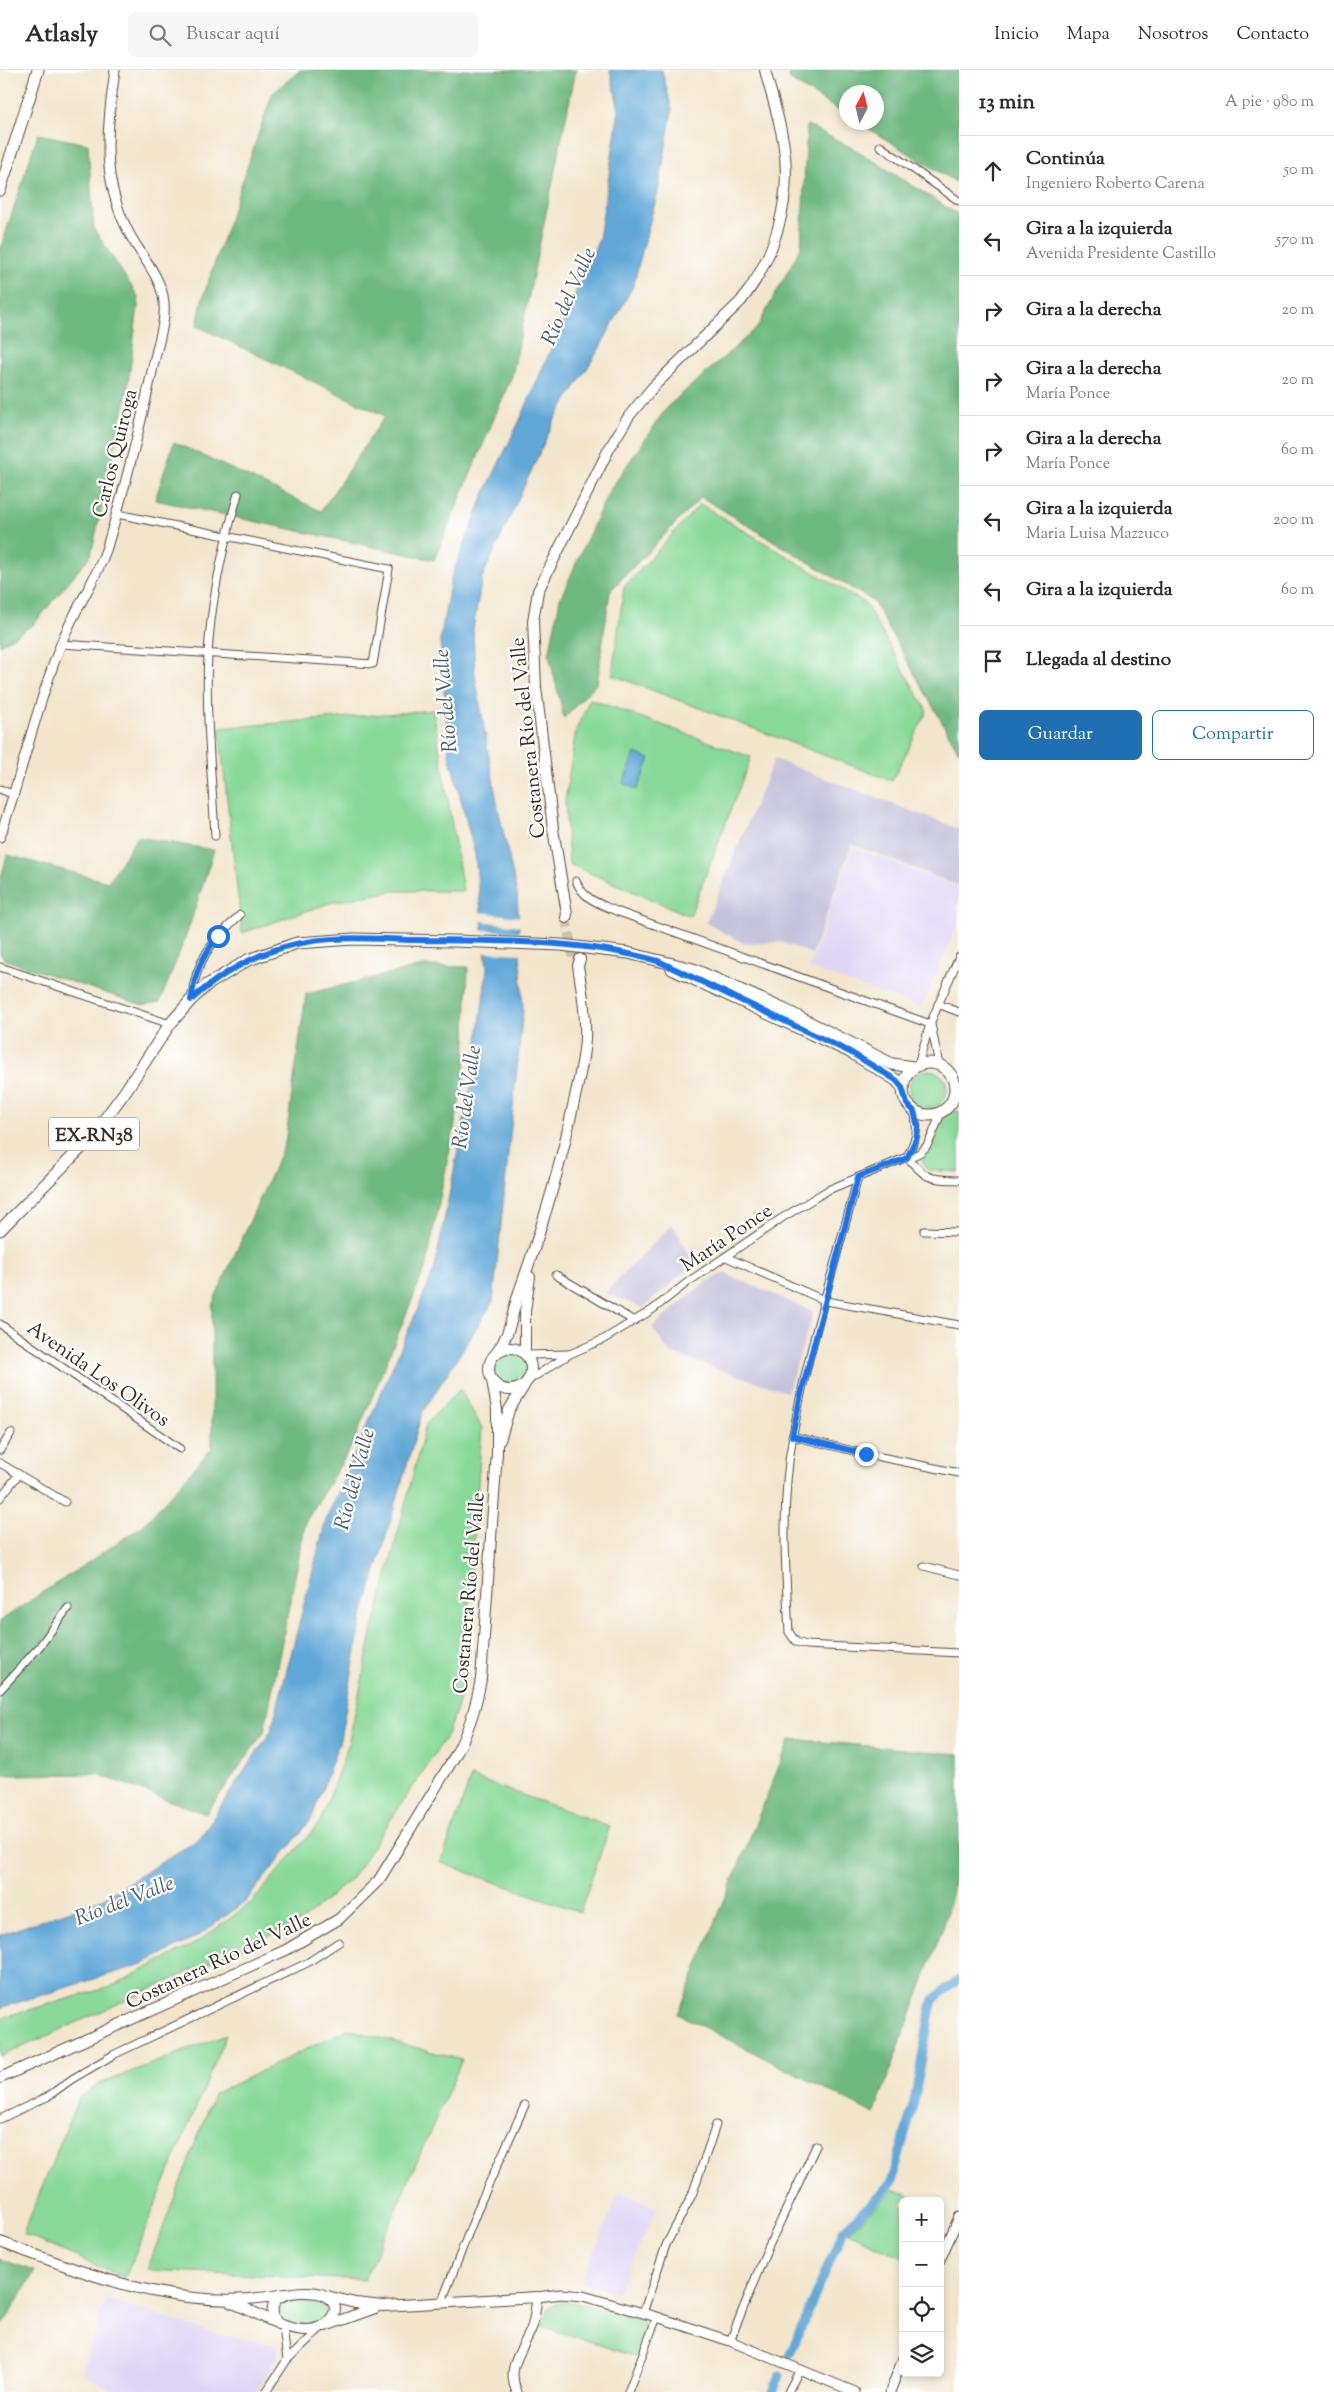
<!DOCTYPE html>
<html lang="es">
<head>
<meta charset="utf-8">
<style>
	:root { --surface:#fff; --page:#f7f7f7; --text:#2b2b33; --muted:#7c7c81; --line:#e1e1e2; --accent:#1f6fb2 }
	body { margin:0; font-family:"Sorts Mill Goudy",serif; background:var(--page); color:var(--text) }
	.controls { position:absolute; right:15px; bottom:15px; display:grid; overflow:hidden; border-radius:8px; box-shadow:0 2px 8px #0003 }
	.controls button { width:45px; height:45px; display:grid; place-items:center; padding:0; border:0; border-bottom:1px solid var(--line); background:var(--surface); color:var(--text); font:25px sans-serif }
	.compass { position:absolute; left:839px; top:15px; width:45px; height:45px; border-radius:50%; background:var(--surface); box-shadow:0 2px 8px #0003; rotate:7deg }
	.stop { position:absolute; width:15px; height:15px; margin:-11px; border:4px solid #1a73e8; border-radius:50%; background:#fff }
	.stop.end { background:#1a73e8; border-color:#fff; box-shadow:0 1px 5px #0008 }
	.list { margin:0; padding:0; list-style:none }
	h2 { display:flex; justify-content:space-between; align-items:center; height:65px; margin:0; padding:0 20px; font-size:21px }
	h2 small { font-size:16px; font-weight:400; color:var(--muted) }
	.list li { display:grid; grid-template-columns:32px 1fr auto; gap:15px; align-items:center; box-sizing:border-box; height:70px; padding:0 20px; border-top:1px solid var(--line) }
	.list b { display:block; font-size:19px; white-space:nowrap }
	.list p { margin:0; font-size:16px; white-space:nowrap; color:var(--muted) }
	.list em { font-size:16px; font-style:normal; color:var(--muted) }
	.actions { display:flex; gap:10px; padding:15px 20px }
	.actions a { flex:1; padding:11px 0; border:1px solid var(--accent); border-radius:8px; text-align:center; font-size:18px; color:var(--accent) }
	.actions .main { background:var(--accent); color:#fff }
	.icon { flex:none; width:28px; height:28px; fill:none; stroke:currentColor; stroke-width:2; stroke-linecap:round; stroke-linejoin:round }
	.map { position:relative; flex:none; width:959px; height:2322px; overflow:hidden }
	header { display:flex; align-items:center; gap:30px; box-sizing:border-box; height:70px; padding:0 25px; background:var(--surface); border-bottom:1px solid var(--line) }
	header strong { font-size:24px }
	nav { display:flex; gap:28px; margin-inline-start:auto; font-size:18px }
	.search { width:350px; height:45px; background:var(--page); display:flex; align-items:center; gap:12px; box-sizing:border-box; padding:0 18px; border-radius:8px; color:var(--muted); font-size:19px }
	main { display:flex }
	aside { flex:1; background:var(--surface) }
	.map>svg:first-child { display:block }
	.built { fill:#ded5f5 }
	.industrial { fill:#c3c1db }
	.green { fill:#89d999; stroke:#62825c }
	.forest { fill:#6eb981; stroke:#547250 }
	.water { fill:#60a8d7; stroke:#4e697a }
	.pier { fill:#f2e5cc }
	.lines { fill:none; stroke-linecap:round; stroke-linejoin:round }
	.canal { stroke:#60a8d7; stroke-width:9 }
	.secondary-tunnel { stroke:#cdc0a9; stroke-width:10; stroke-dasharray:10 5; stroke-linecap:butt }
	.minor-casing { stroke:#564638; stroke-width:9 }
	.tertiary-casing { stroke:#564638; stroke-width:11 }
	.secondary-casing { stroke:#564638; stroke-width:12 }
	.primary-casing { stroke:#564638; stroke-width:13 }
	.minor { stroke:#fff; stroke-width:7 }
	.tertiary { stroke:#fff; stroke-width:9 }
	.secondary { stroke:#fff; stroke-width:10 }
	.primary { stroke:#fff; stroke-width:11 }
	.route { stroke:#1a73e8; stroke-width:6 }
	.labels { text-anchor:middle; stroke-width:4.5; stroke-linejoin:round; paint-order:stroke }
	.shield { fill:#fff; stroke:#766a62; stroke-width:1 }
	.shield-label { font-size:19px; font-weight:bold; fill:#3b2a1e }
	.street-label { font-size:20px; fill:#3b2a1e; stroke:#fff }
	.water-label { font-size:21px; font-style:italic; fill:#4a5c68; stroke:#fff }
</style>
</head>
<body>
<header>
<strong>Atlasly</strong>
<div class="search"><svg class="icon" aria-label="search" viewBox="0 0 24 24"><circle cx="10" cy="10" r="6"/><path d="M15 15l6 6"/></svg>Buscar aquí</div>
<nav><a>Inicio</a><a>Mapa</a><a>Nosotros</a><a>Contacto</a></nav>
</header>
<main>
<div class="map">
<svg width="959" height="2322" viewBox="0 0 959 2322">
	<rect width="100%" height="100%" fill="#fff"/>
	<filter id="ink" filterUnits="userSpaceOnUse"><feTurbulence type="fractalNoise" baseFrequency=".02" numOctaves="2"/><feDisplacementMap in="SourceGraphic" scale="10" xChannelSelector="R" yChannelSelector="G"/><feConvolveMatrix kernelMatrix="1 2 1 2 8 2 1 2 1" color-interpolation-filters="sRGB"/></filter>
	<filter id="wash" filterUnits="userSpaceOnUse"><feTurbulence type="fractalNoise" baseFrequency=".0096" numOctaves="4" result="noise"/><feDisplacementMap in="SourceGraphic" scale="20" xChannelSelector="R" yChannelSelector="G"/><feGaussianBlur stdDeviation="1.12" result="paint"/><feColorMatrix in="noise" values="0 0 0 0 0 0 0 0 0 0 0 0 0 0 0 0 0 1.4 0 .05"/><feComposite in="paint" operator="in"/></filter>
	<g filter="url(#wash)">
		<rect width="100%" height="100%" fill="#f2e5cc"/>
		<g class="built">
			<path d="M853,777l106,41v34l-38,86 -112,-40z"/>
			<path d="M620,2121l37,18 -41,84 -35,-11z"/>
			<path d="M106,2229l106,34 66,12v9l-22,38h-143l-31,-20z"/>
		</g>
		<g class="industrial">
			<path d="M774,689l185,70v57l-107,-42 -40,110 -31,-12 -36,2 -39,-21z"/>
			<path d="M672,1154l22,39 -51,45 -38,-15z"/>
			<path d="M724,1203l90,39 -27,80 -117,-39 -18,-26 52,-44z"/>
		</g>
		<g class="green">
			<path d="M700,434l165,99 62,108 -35,70 -280,-106 12,-88z"/>
			<path d="M590,629l161,58 -61,159 -121,-52 -4,-63 11,-71z"/>
			<path d="M433,640l30,181h-69l-61,11 -91,31 -23,-205z"/>
			<circle cx="928" cy="1019" r="19"/>
			<path d="M959,1041v61l-31,-2c-3,-4 -6,-6 -5,-11 1,-4 6,-6 8,-9 10,-17 4,-36 28,-39z"/>
			<circle cx="511" cy="1299" r="17"/>
			<path d="M460,1319l22,39 -18,245 -5,30 -13,34 -94,141 -52,44 -300,135v-39l110,-31 86,-44 56,-41 68,-80 28,-77 25,-116 53,-205z"/>
			<path d="M471,1707l139,49 -30,86 -139,-49z"/>
			<path d="M348,1959l114,31 -98,220 -217,-10 67,-176z"/>
			<path d="M226,1965l-101,243 -102,-44 56,-137 20,-13z"/>
			<path d="M894,2119l26,12h-17v57l-55,-25z"/>
			<path d="M288,2230l31,2 6,7v8c-9,13 -50,12 -46,-9z"/>
			<path d="M560,2232l28,3 53,15 6,12 -11,25 -94,-31 7,-18z"/>
		</g>
		<g class="forest">
			<path d="M300,0h276l-64,306 -78,184 -279,-60 19,-58 147,69 64,-95 -188,-90 5,-26 70,-206z"/>
			<path d="M788,0h171v114l-100,-61 17,-1v-30h-30v23l-56,-35z"/>
			<path d="M807,55l51,26 101,64v537l-86,-151 -172,-104 -91,94 -13,92 -33,35 -15,-63 11,-56 48,-106 59,-86 90,-79 44,-81z"/>
			<path d="M38,64l50,10 6,85 45,69 -12,95 -36,162 -57,69 -34,21v-395z"/>
			<path d="M137,767l77,13 -27,83 -27,69 -18,3 -137,-45 -5,-6v-72l7,-27 101,27z"/>
			<path d="M423,896l45,1 -3,108 -39,191 -74,180 -46,75 -42,211 -58,82 -109,-40 -97,1v-154l144,-96 68,-77v-143l73,-162 21,-149z"/>
			<path d="M790,1669l169,15v107l-15,64 -70,189 -196,-100z"/>
			<path d="M0,2189l35,12 -35,59z"/>
		</g>
		<g class="water">
			<path d="M610,0h52l10,40 -13,77 -26,99 -35,65 -43,68 -73,159 -9,51 2,46 23,133 19,85 6,117 -30,292 -71,111 -61,209 -21,118 -29,80 -66,82 -48,35 -54,27 -143,44v-73l102,-36 97,-60 72,-108 55,-211 108,-249 40,-201 13,-102 -12,-113 -26,-101 -9,-114 11,-62 35,-88 34,-70 79,-181 20,-129z"/>
			<path d="M635,683l15,6 -13,31 -14,-7z"/>
		</g>
		<g class="pier">
			<path d="M479,842l41,5 1,9 -41,-5z"/>
			<path d="M481,860l40,2 1,22 -39,-2z"/>
		</g>
		<g class="lines">
			<g class="canal">
				<path d="M790,2284l53,-123 48,-47 23,-82 17,-95 3,-8 25,-20"/>
				<path d="M773,2322l7,-17"/>
			</g>
		</g>
	</g>
	<g filter="url(#ink)">
		<g class="lines">
			<path class="secondary-tunnel" d="M566,848l8,43"/>
			<g class="minor-casing">
				<g id="minor">
					<path d="M880,76l79,55"/>
					<path d="M61,574l312,20 16,-95 -272,-55"/>
					<path d="M0,719l14,6"/>
					<path d="M215,766c-3,-59 -10,-123 -7,-182 3,-55 15,-108 30,-160"/>
					<path d="M576,811c8,19 23,22 40,30l314,113"/>
					<path d="M0,897l170,57"/>
					<path d="M191,930c5,-40 20,-58 49,-85"/>
					<path d="M938,934l21,8"/>
					<path d="M931,954l8,41"/>
					<path d="M918,995l12,-41 29,-67"/>
					<path d="M907,1087c20,23 22,22 52,23"/>
					<path d="M907,1087c9,-19 12,-24 7,-46"/>
					<path d="M858,1107c-22,85 -50,171 -65,258 -12,65 -8,131 -4,197l7,10 11,3 152,8"/>
					<path d="M924,1161l35,1"/>
					<path d="M726,1187l100,44 133,24"/>
					<path d="M556,1205l78,46"/>
					<path d="M0,1254l180,125"/>
					<path d="M527,1285l42,-1"/>
					<path d="M529,1310l41,-26 34,-15 48,-29 36,-28 94,-64 46,-28 79,-33c24,-2 25,-27 35,-45"/>
					<path d="M792,1366l74,18 93,19"/>
					<path d="M0,1380l11,-17"/>
					<path d="M0,1393l65,39"/>
					<path d="M0,1428l19,-24"/>
					<path d="M924,1496l35,9"/>
					<path d="M0,1620l39,-43 29,-39"/>
					<path d="M0,2049l47,-22 25,-18 41,-24 194,-92 32,-21"/>
					<path d="M442,2231l39,-100 44,-96"/>
					<path d="M643,2243l23,-68 26,-50 24,-70"/>
					<path d="M283,2257l4,33"/>
					<path d="M730,2271l36,-89 50,-106"/>
					<path d="M266,2322l21,-32 34,-32"/>
					<path d="M628,2322l29,-75"/>
					<path d="M788,2322l11,-21"/>
				</g>
			</g>
			<g class="tertiary-casing">
				<g id="tertiary">
					<path d="M0,767c22,-64 36,-130 61,-193 13,-34 35,-63 46,-97 18,-60 33,-119 46,-180 4,-22 15,-49 10,-71 -5,-23 -23,-42 -34,-63 -29,-55 -22,-104 -14,-163"/>
					<path d="M940,2190l19,-43"/>
					<path d="M517,2322c-12,-26 6,-41 15,-65 3,-10 4,-20 5,-30l24,-3 22,2 74,21 73,24 125,51"/>
					<path d="M890,2322l13,-34"/>
				</g>
			</g>
			<g class="secondary-casing">
				<g id="secondary">
					<path d="M566,848l1,-4 -14,-85 -17,-142 -3,-66 5,-30 71,-142 20,-33 24,-29 88,-86c33,-42 51,-100 43,-153 -3,-26 -13,-53 -19,-78"/>
					<circle cx="510" cy="1299" r="21"/>
					<path d="M497,1282c14,-19 15,-39 22,-60 22,-61 41,-123 54,-186 5,-23 11,-45 12,-68 1,-24 -3,-48 -7,-72l2,-7"/>
					<path d="M525,1283v-42l5,-34"/>
					<path d="M500,1370l9,-30 15,-24"/>
					<path d="M0,2008l286,-128 53,-31 40,-39 76,-124c14,-25 21,-49 26,-77l16,-226v-43l-5,-30"/>
					<path d="M0,2172c91,33 186,73 285,52"/>
					<path d="M327,2226l28,7 28,3 154,-9"/>
					<path d="M232,2233c26,9 47,26 74,27 19,1 41,-21 21,-33 -10,-8 -46,-7 -53,6 -3,8 -1,15 4,21"/>
					<path d="M325,2256l50,-18"/>
				</g>
			</g>
			<g class="primary-casing">
				<g id="primary">
					<path d="M0,120l38,-120"/>
					<path d="M672,899l178,83 46,28 6,7"/>
					<circle cx="929" cy="1019" r="26"/>
					<path d="M0,1160l90,-91 34,-46 46,-69 21,-24 16,-15 41,-25 49,-17 56,-4 101,2 107,4 67,8 65,16 90,40 109,55 22,3"/>
				</g>
			</g>
			<use href="#minor" class="minor"/>
			<use href="#tertiary" class="tertiary"/>
			<use href="#secondary" class="secondary"/>
			<use href="#primary" class="primary"/>
		</g>
	</g>
	<g class="lines" filter="url(#ink)">
		<path class="route" d="M218,866c-17,23 -23,36 -27,64 30,-27 65,-47 105,-56 38,-9 79,-5 117,-4 81,1 166,-1 245,21l192,91 46,28 6,7 5,17 7,7 4,16 -2,12 -9,19 -49,19 -56,213 -10,46 74,18"/>
	</g>
	<g class="labels">
		<rect class="shield" x="49" y="1047.5" width="90" height="33" rx="4"/>
		<g class="shield-label">
			<text x="94" y="1071">EX-RN38</text>
		</g>
		<g class="street-label">
			<text transform="translate(114 383) rotate(-76)" y="7">Carlos Quiroga</text>
			<text transform="translate(527 668) rotate(-96)" y="7">Costanera Río del Valle</text>
			<text transform="translate(726 1167) rotate(-34)" y="7">María Ponce</text>
			<text transform="translate(99 1303) rotate(35)" y="7">Avenida Los Olivos</text>
			<text transform="translate(468 1523) rotate(-85)" y="7">Costanera Río del Valle</text>
			<text transform="translate(218 1890) rotate(-25)" y="7">Costanera Río del Valle</text>
		</g>
		<g class="water-label">
			<text transform="translate(568 226) rotate(-66)" y="7">Río del Valle</text>
			<text transform="translate(445 631) rotate(-95)" y="7">Río del Valle</text>
			<text transform="translate(466 1027) rotate(-82)" y="7">Río del Valle</text>
			<text transform="translate(354 1409) rotate(-75)" y="7">Río del Valle</text>
			<text transform="translate(124 1830) rotate(-21)" y="7">Río del Valle</text>
		</g>
	</g>
</svg>
<div class="controls">
<button>+</button>
<button>−</button>
<button><svg class="icon" aria-label="locate" viewBox="0 0 24 24"><circle cx="12" cy="12" r="6"/><path d="M12 2v4M12 18v4M2 12h4M18 12h4"/></svg></button>
<button><svg class="icon" aria-label="layers" viewBox="0 0 24 24"><path d="M12 4l9 5-9 5-9-5zM3 14l9 5 9-5"/></svg></button>
</div>
<svg class="compass" viewBox="-18 -18 36 36"><path d="M0-13l5 13h-10z" fill="#e53935"/><path d="M0 13l5-13h-10z" fill="#7c7c81"/></svg>
<div class="stop" style="left:218px;top:866px"></div>
<div class="stop end" style="left:866px;top:1384px"></div>
</div>
<aside>
<h2>13 min<small>A pie · 980 m</small></h2>
<ul class="list">
<li><svg class="icon" aria-label="ahead" viewBox="0 0 24 24"><path d="M12 20V5M6 11l6-6 6 6"/></svg><div><b>Continúa</b><p>Ingeniero Roberto Carena</p></div><em>50 m</em></li>
<li><svg class="icon" aria-label="left" viewBox="0 0 24 24"><path d="M17 20v-9H6M10 6l-5 5 5 5"/></svg><div><b>Gira a la izquierda</b><p>Avenida Presidente Castillo</p></div><em>570 m</em></li>
<li><svg class="icon" aria-label="right" viewBox="0 0 24 24"><path d="M7 20v-9h11M14 6l5 5-5 5"/></svg><div><b>Gira a la derecha</b></div><em>20 m</em></li>
<li><svg class="icon" aria-label="right" viewBox="0 0 24 24"><path d="M7 20v-9h11M14 6l5 5-5 5"/></svg><div><b>Gira a la derecha</b><p>María Ponce</p></div><em>20 m</em></li>
<li><svg class="icon" aria-label="right" viewBox="0 0 24 24"><path d="M7 20v-9h11M14 6l5 5-5 5"/></svg><div><b>Gira a la derecha</b><p>María Ponce</p></div><em>60 m</em></li>
<li><svg class="icon" aria-label="left" viewBox="0 0 24 24"><path d="M17 20v-9H6M10 6l-5 5 5 5"/></svg><div><b>Gira a la izquierda</b><p>Maria Luisa Mazzuco</p></div><em>200 m</em></li>
<li><svg class="icon" aria-label="left" viewBox="0 0 24 24"><path d="M17 20v-9H6M10 6l-5 5 5 5"/></svg><div><b>Gira a la izquierda</b></div><em>60 m</em></li>
<li><svg class="icon" aria-label="arrive" viewBox="0 0 24 24"><path d="M6 21V4h12l-3 4 3 4H6"/></svg><div><b>Llegada al destino</b></div></li>
</ul>
<div class="actions"><a class="main">Guardar</a><a>Compartir</a></div>
</aside>
</main>
</body>
</html>
